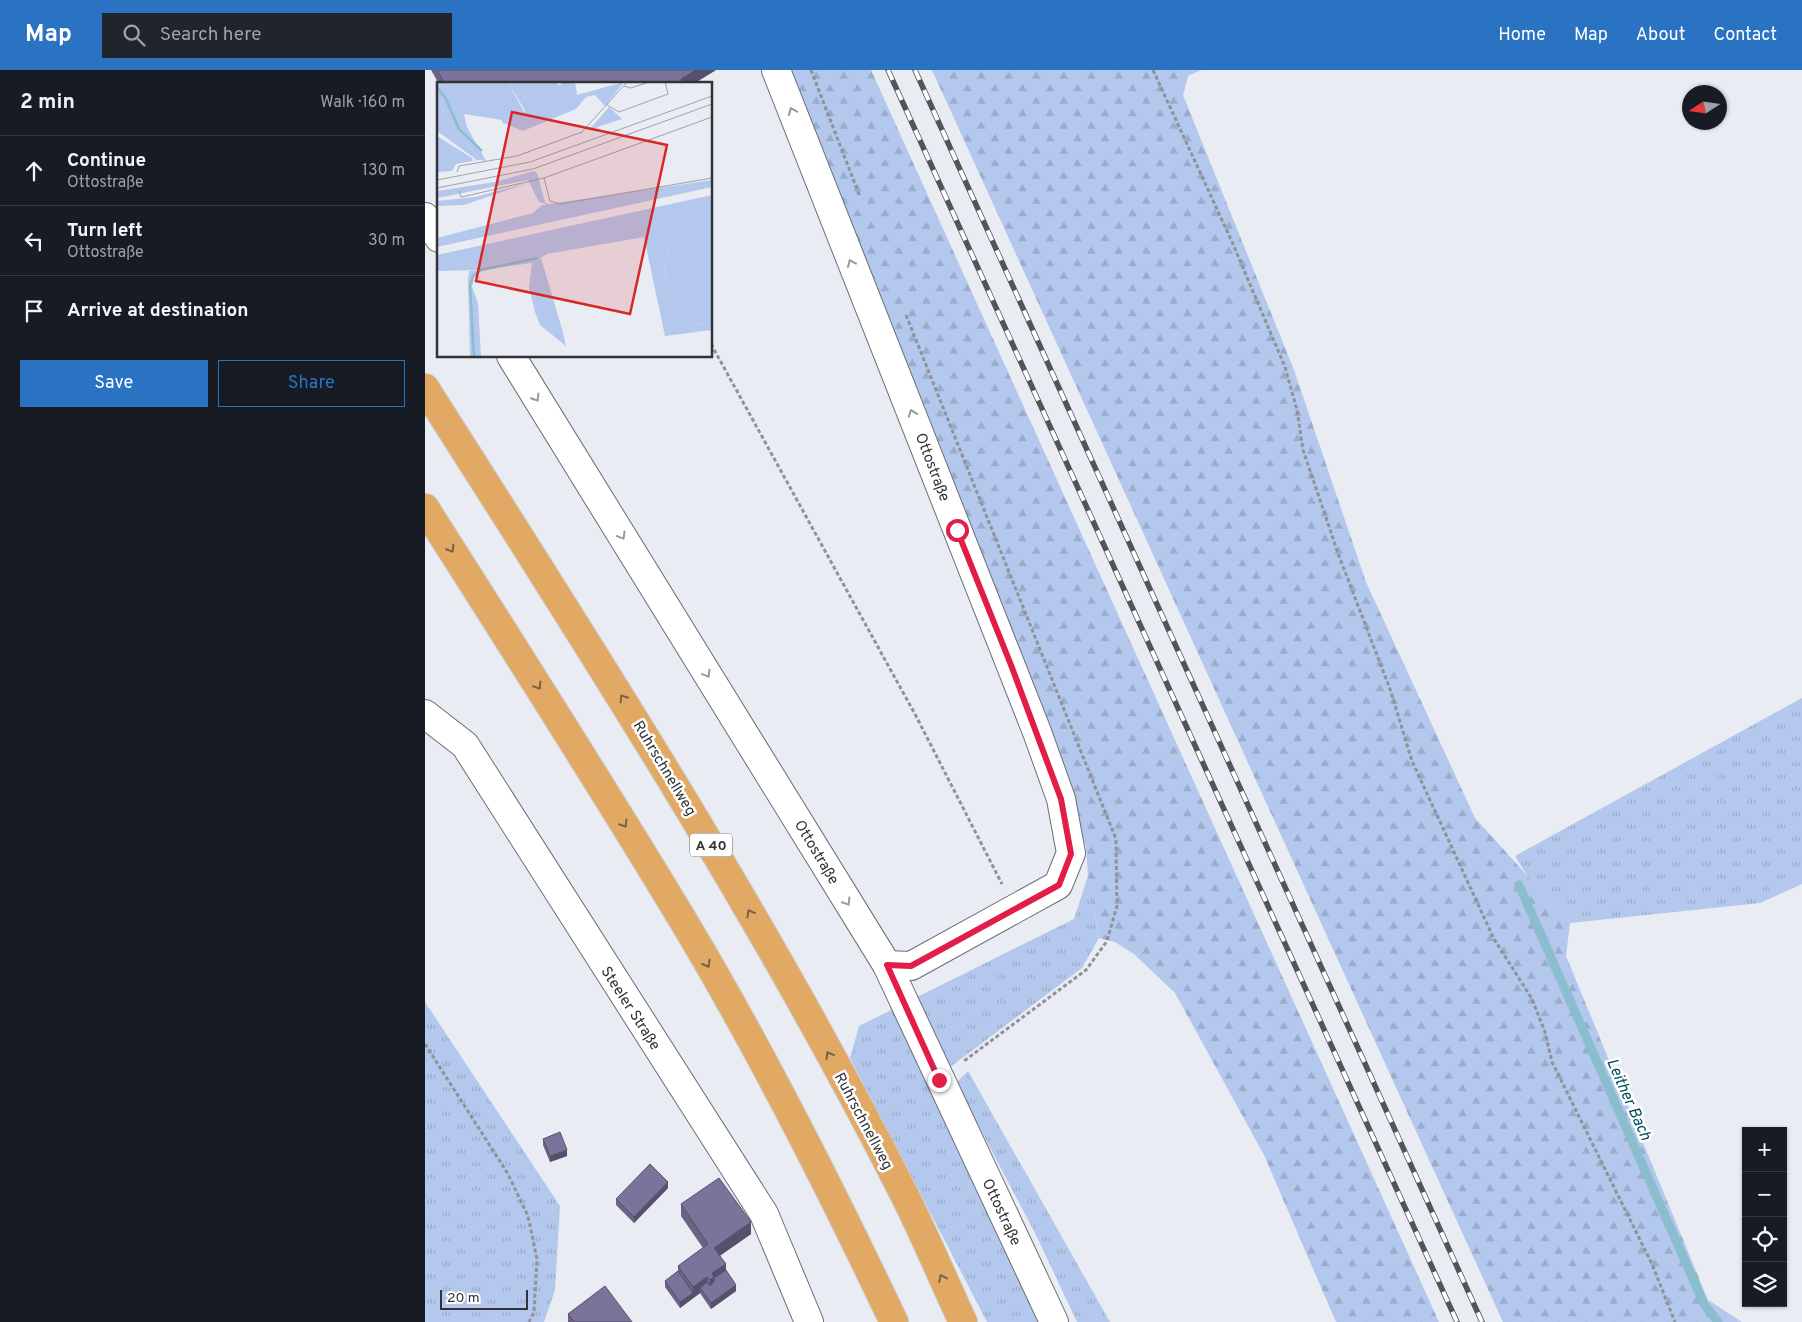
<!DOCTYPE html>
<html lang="en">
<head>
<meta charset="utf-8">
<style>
	:root { --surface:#171b24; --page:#20242c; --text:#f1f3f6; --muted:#9ea1a6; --line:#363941; --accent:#2a73c3 }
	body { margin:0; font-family:Overpass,sans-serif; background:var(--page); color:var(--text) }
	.controls { position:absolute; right:15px; bottom:15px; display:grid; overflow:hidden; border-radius:0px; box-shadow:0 1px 4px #0004 }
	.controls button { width:45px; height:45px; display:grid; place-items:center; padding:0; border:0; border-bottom:1px solid var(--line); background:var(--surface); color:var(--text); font:25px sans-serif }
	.compass { position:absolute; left:1257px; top:15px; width:45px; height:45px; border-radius:50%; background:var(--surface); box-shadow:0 1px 4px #0004; rotate:258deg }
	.scale { position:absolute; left:15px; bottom:12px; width:88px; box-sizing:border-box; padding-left:5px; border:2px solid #323336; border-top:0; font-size:14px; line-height:18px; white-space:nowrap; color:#323336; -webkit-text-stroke:4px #fff; paint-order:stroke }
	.stop { position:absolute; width:15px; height:15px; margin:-11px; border:4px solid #e11d48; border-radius:50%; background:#fff }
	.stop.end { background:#e11d48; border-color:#fff; box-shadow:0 1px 5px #0008 }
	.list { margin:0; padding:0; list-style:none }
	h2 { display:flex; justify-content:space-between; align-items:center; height:65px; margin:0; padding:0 20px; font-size:21px }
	h2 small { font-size:16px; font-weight:400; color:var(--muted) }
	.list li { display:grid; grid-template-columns:32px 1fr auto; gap:15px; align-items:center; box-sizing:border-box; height:70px; padding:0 20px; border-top:1px solid var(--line) }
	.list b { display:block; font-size:19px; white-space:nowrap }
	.list p { margin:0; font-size:16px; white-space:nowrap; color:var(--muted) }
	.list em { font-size:16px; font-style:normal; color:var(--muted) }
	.actions { display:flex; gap:10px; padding:15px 20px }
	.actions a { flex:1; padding:11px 0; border:1px solid var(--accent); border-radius:0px; text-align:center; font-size:18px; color:var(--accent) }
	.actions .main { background:var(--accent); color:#fff }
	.icon { flex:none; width:28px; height:28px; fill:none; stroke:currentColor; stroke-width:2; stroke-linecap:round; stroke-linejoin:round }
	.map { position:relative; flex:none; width:1377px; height:1252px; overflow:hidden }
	header { display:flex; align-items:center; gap:30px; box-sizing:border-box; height:70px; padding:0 25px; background:var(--accent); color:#fff }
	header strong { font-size:24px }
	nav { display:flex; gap:28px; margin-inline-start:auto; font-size:18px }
	.search { width:350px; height:45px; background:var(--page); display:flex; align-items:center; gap:12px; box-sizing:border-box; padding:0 18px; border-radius:0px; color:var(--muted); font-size:19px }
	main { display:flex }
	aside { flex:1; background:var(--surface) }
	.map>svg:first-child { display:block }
	.grass { fill:url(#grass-tufts) }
	.forest { fill:url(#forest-firs) }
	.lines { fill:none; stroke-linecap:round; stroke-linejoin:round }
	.stream { stroke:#8abdce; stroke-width:9 }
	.minor-casing { stroke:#6b6e74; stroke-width:30 }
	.motorway-casing { stroke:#cacacb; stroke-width:30 }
	.path { stroke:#909297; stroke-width:3; stroke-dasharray:4 2.5; stroke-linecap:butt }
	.minor { stroke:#fff; stroke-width:28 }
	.motorway { stroke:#e2a965; stroke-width:28 }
	.rail-casing { stroke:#535458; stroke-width:5.5 }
	.rail { stroke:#fff; stroke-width:4; stroke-dasharray:11; stroke-linecap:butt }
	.wall { fill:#6a6384 }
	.shaded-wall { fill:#56506c }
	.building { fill:#7b739a; stroke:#56506c }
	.oneway { stroke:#98999a }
	.oneway2 { stroke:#786249 }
	.route { stroke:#e11d48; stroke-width:6 }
	.labels { text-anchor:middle; stroke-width:5; stroke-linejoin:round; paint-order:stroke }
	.shield { fill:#fff; stroke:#707072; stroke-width:1 }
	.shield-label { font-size:14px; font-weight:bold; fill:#323336 }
	.street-label { font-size:15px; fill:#323336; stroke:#fff }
	.water-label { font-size:16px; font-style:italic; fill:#004d5f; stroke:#fff }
	.inset-river { fill:none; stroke:#8abdce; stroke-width:2.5 }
	.inset-road { fill:none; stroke:#a0a2a7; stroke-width:1 }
	.view { fill:#d62828; fill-opacity:0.15; stroke:#d62828; stroke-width:2.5 }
	.inset-edge { fill:none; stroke:#323336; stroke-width:2.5 }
</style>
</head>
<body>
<header>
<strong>Map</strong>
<div class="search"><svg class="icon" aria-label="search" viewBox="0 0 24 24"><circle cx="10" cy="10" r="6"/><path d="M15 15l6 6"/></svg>Search here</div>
<nav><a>Home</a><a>Map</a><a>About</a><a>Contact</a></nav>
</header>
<main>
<aside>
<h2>2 min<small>Walk · 160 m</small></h2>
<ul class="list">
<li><svg class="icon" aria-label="ahead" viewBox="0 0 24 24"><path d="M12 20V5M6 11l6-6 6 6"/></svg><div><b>Continue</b><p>Ottostraße</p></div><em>130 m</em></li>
<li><svg class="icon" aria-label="left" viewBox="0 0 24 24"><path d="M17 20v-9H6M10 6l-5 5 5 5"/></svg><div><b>Turn left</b><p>Ottostraße</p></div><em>30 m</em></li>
<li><svg class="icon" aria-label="arrive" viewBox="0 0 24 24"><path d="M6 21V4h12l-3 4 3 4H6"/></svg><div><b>Arrive at destination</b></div></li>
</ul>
<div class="actions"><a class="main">Save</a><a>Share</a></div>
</aside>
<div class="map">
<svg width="1377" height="1252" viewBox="0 0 1377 1252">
	<defs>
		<pattern id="grass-tufts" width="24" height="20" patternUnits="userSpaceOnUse" patternTransform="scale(1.25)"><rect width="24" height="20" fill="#b3c8ec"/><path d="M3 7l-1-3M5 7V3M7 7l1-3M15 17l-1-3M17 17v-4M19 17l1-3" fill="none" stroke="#9aaccb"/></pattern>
		<pattern id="forest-firs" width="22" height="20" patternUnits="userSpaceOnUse" patternTransform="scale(1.25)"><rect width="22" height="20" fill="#b3c8ec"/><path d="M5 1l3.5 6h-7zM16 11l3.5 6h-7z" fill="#9aaccb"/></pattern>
	</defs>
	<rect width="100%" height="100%" fill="#e9ecf3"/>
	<g class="grass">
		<path d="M1377,628v186l-42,19 -190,20 -42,-46 -13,-21z"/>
		<path d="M663,806l11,62 -17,30 -153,115 112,239h-54l-137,-264 9,-32 215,-107z"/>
		<path d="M0,932l135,204 -5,84 -11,32h-119z"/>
		<path d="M543,1001l142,251h-33l-42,-89 -79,-150z"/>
		<path d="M1283,1230l34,22h-28z"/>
	</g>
	<g class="forest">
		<path d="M362,0h84l568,1252h-103l-72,-167 -89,-162 -41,-39 -19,-12 -16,-4 -11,-62 -2,-30z"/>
		<path d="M507,0h269l-13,6 -5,19 111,275 72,212 109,236 95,105 -4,33 142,344 6,22h-211z"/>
	</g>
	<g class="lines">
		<path class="stream" d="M1094,815l185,419 14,18"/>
		<g class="minor-casing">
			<g id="minor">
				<path d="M351,0l261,662 24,67 10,54 -13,32 -147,81 -24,-1"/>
				<path d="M0,147l14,21"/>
				<path d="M86,286l376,609 167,357"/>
				<path d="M0,644l40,31 299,469 45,108"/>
			</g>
		</g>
		<g class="motorway-casing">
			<g id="motorway">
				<path d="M0,318c168,264 338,527 479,806 21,42 39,85 59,128"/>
				<path d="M0,438c85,134 171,268 253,404 80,132 150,271 216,410"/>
			</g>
		</g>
		<g class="path">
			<path d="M386,0l49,127"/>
			<path d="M728,0l80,174 52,123 12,43 6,40 36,106 51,133 22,72 82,178 38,60 13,33 7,30 100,202 23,58"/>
			<path d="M481,245l210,524 1,67 -10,35 -21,29 -122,91"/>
			<path d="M286,274l205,372 86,168"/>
			<path d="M0,974l83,130 20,42 9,43 -3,53 -5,10"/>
		</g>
		<use href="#minor" class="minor"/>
		<use href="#motorway" class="motorway"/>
		<g class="rail-casing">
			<g id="rail">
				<path d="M463,0l569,1252"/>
				<path d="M490,0l567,1252"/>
			</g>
		</g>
		<use href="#rail" class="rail"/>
	</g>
	<g class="wall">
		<path d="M6,0h285l-23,14h-254z"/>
		<path d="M118,1069l24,17 -17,6 -7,-17z"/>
		<path d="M243,1118l-34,35 -18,-18v-6z"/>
		<path d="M256,1134l70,30 -32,22 17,35 -25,18 -11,-16 -20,15 -15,-21v-6l13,-10v-5l25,-18 -22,-32z"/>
		<path d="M143,1244l64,8h-64z"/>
	</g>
	<g class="shaded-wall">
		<path d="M271,0h20l-23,14h-12v-5z"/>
		<path d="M142,1080v6l-17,6v-6z"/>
		<path d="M243,1112v6l-34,35v-6z"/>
		<path d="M326,1152v12l-37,26v-12z"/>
		<path d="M301,1194v12l-16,16v-12l2,-7z"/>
		<path d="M282,1207v11h-7v5l-20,15v-6l13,-9v-6z"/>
		<path d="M311,1215v6l-25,18v-6z"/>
	</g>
	<g class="building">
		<path d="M12,0h259l-15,9 3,5h-239z"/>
		<path d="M135,1062l7,18 -17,6 -7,-17z"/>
		<path d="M225,1094l18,18 -34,35 -18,-18z"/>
		<path d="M294,1108l32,44 -37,26 12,16 -14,9 2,4 -4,3 -3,-3 -14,10 -15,-21 30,-22 -27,-40z"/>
		<path d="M301,1200l10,15 -25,18 -11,-15 7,-6 3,4 4,-4v-4z"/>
		<path d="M253,1201l15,22 -13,9 -15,-21z"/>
		<path d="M180,1216l27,36h-58l-6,-8z"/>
	</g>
	<defs><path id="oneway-chevron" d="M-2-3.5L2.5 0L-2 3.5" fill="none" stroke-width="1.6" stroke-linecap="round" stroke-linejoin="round" transform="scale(1.25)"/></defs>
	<g class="oneway">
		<use href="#oneway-chevron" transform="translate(367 41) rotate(-112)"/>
		<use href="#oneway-chevron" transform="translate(426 193) rotate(-113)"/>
		<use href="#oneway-chevron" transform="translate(111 328) rotate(58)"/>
		<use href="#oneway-chevron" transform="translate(487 343) rotate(-110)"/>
		<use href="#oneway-chevron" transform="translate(197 466) rotate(59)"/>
		<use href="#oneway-chevron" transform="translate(282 604) rotate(59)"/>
		<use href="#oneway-chevron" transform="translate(422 832) rotate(58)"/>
	</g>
	<g class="oneway2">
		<use href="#oneway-chevron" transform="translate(26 479) rotate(58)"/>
		<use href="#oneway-chevron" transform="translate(113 616) rotate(58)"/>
		<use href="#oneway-chevron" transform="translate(198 628) rotate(-123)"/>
		<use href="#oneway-chevron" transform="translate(199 754) rotate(58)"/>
		<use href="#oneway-chevron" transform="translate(325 843) rotate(-119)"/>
		<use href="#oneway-chevron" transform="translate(282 894) rotate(61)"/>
		<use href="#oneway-chevron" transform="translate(404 985) rotate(-119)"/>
		<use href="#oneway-chevron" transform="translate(517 1208) rotate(-115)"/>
	</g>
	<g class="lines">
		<path class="route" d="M514,1010l-52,-115 24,1 148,-81 12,-31 -10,-55 -50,-134 -54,-135"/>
	</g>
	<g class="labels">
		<rect class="shield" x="265" y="763.5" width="42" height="23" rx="4"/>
		<g class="shield-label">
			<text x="286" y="780">A 40</text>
		</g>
		<g class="street-label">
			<text transform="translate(508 397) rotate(69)" y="5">Ottostraße</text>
			<text transform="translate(240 698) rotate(59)" y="5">Ruhrschnellweg</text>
			<text transform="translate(392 782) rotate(59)" y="5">Ottostraße</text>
			<text transform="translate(206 938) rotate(57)" y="5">Steeler Straße</text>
			<text transform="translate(439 1051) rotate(62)" y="5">Ruhrschnellweg</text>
			<text transform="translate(577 1142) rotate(65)" y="5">Ottostraße</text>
		</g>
		<g class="water-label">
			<text transform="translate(1205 1029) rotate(66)" y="6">Leither Bach</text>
		</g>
	</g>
	<g transform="translate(12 12)">
		<rect width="275" height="275" fill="#e9ecf3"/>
		<path d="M42,0h29l16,30 38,-28 -7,-2h20l2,13 47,-13 -19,24 -10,-11 -9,2 -10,12 -53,22 -20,-8zM0,18l20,34 24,26h-4l-40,-29zM172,25l13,12 -33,11zM0,54l35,22 1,3 -17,3 -4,7 -15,1zM97,89l3,2 8,29 5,3 -11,-3 -11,-22 -91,18v-7l58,-9zM91,101l-64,22 -27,1v-5l38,-4zM275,147v101l-16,2 -2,-9 10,1 -12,-20 -8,-3 -18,-19 -2,-19 6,-20 8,-7zM104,176l21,71 4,17 -26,-21 -5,-13 -6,-25 3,-24zM44,188l-7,8 -2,9 6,16 3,54h-11l-2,-78 1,-8z" fill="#b3c8ec"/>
		<path d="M0,0h42l23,38 -38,-6 3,13 19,34 -5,-1 -24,-26 -20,-34zM71,0h47l18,13 -2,5 -44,14zM275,98v7l-275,60v-9l96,-25 9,-8zM275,113v34l-34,8 -8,6 -6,20 2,19 18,19 8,3 12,20 -10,-1 2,9 -31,4 -21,-99 -97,17 -15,9 -51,7 -44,1v-16z" fill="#b3c8ec"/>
		<path class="inset-river" d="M0,6l8,9 14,32 23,22M37,275l-4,-71 3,-10 8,-6 57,-12"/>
		<path class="inset-road" d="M187,4l7,2 18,-6M170,23l12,7 49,-18 -3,-12M20,90l2,-6 58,-10 65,-24 45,-50M107,96l6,23 10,3 152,-26M0,98l93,-18 182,-66M0,106l96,-19 179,-65M22,109l2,6 5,-1 78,-18 168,-61"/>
		<path class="view" d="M75,30l155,33 -37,169 -154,-33z"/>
		<rect width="275" height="275" class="inset-edge"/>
	</g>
</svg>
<div class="controls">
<button>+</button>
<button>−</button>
<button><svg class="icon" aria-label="locate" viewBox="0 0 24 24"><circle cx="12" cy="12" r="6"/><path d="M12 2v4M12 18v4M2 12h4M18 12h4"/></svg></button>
<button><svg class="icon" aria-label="layers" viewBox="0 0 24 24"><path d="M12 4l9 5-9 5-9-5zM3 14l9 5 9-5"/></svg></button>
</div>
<svg class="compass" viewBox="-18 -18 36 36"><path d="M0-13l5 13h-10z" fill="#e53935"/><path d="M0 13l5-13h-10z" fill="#9ea1a6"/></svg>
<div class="scale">20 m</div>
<div class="stop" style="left:532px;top:460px"></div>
<div class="stop end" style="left:514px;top:1010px"></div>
</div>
</main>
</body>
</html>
